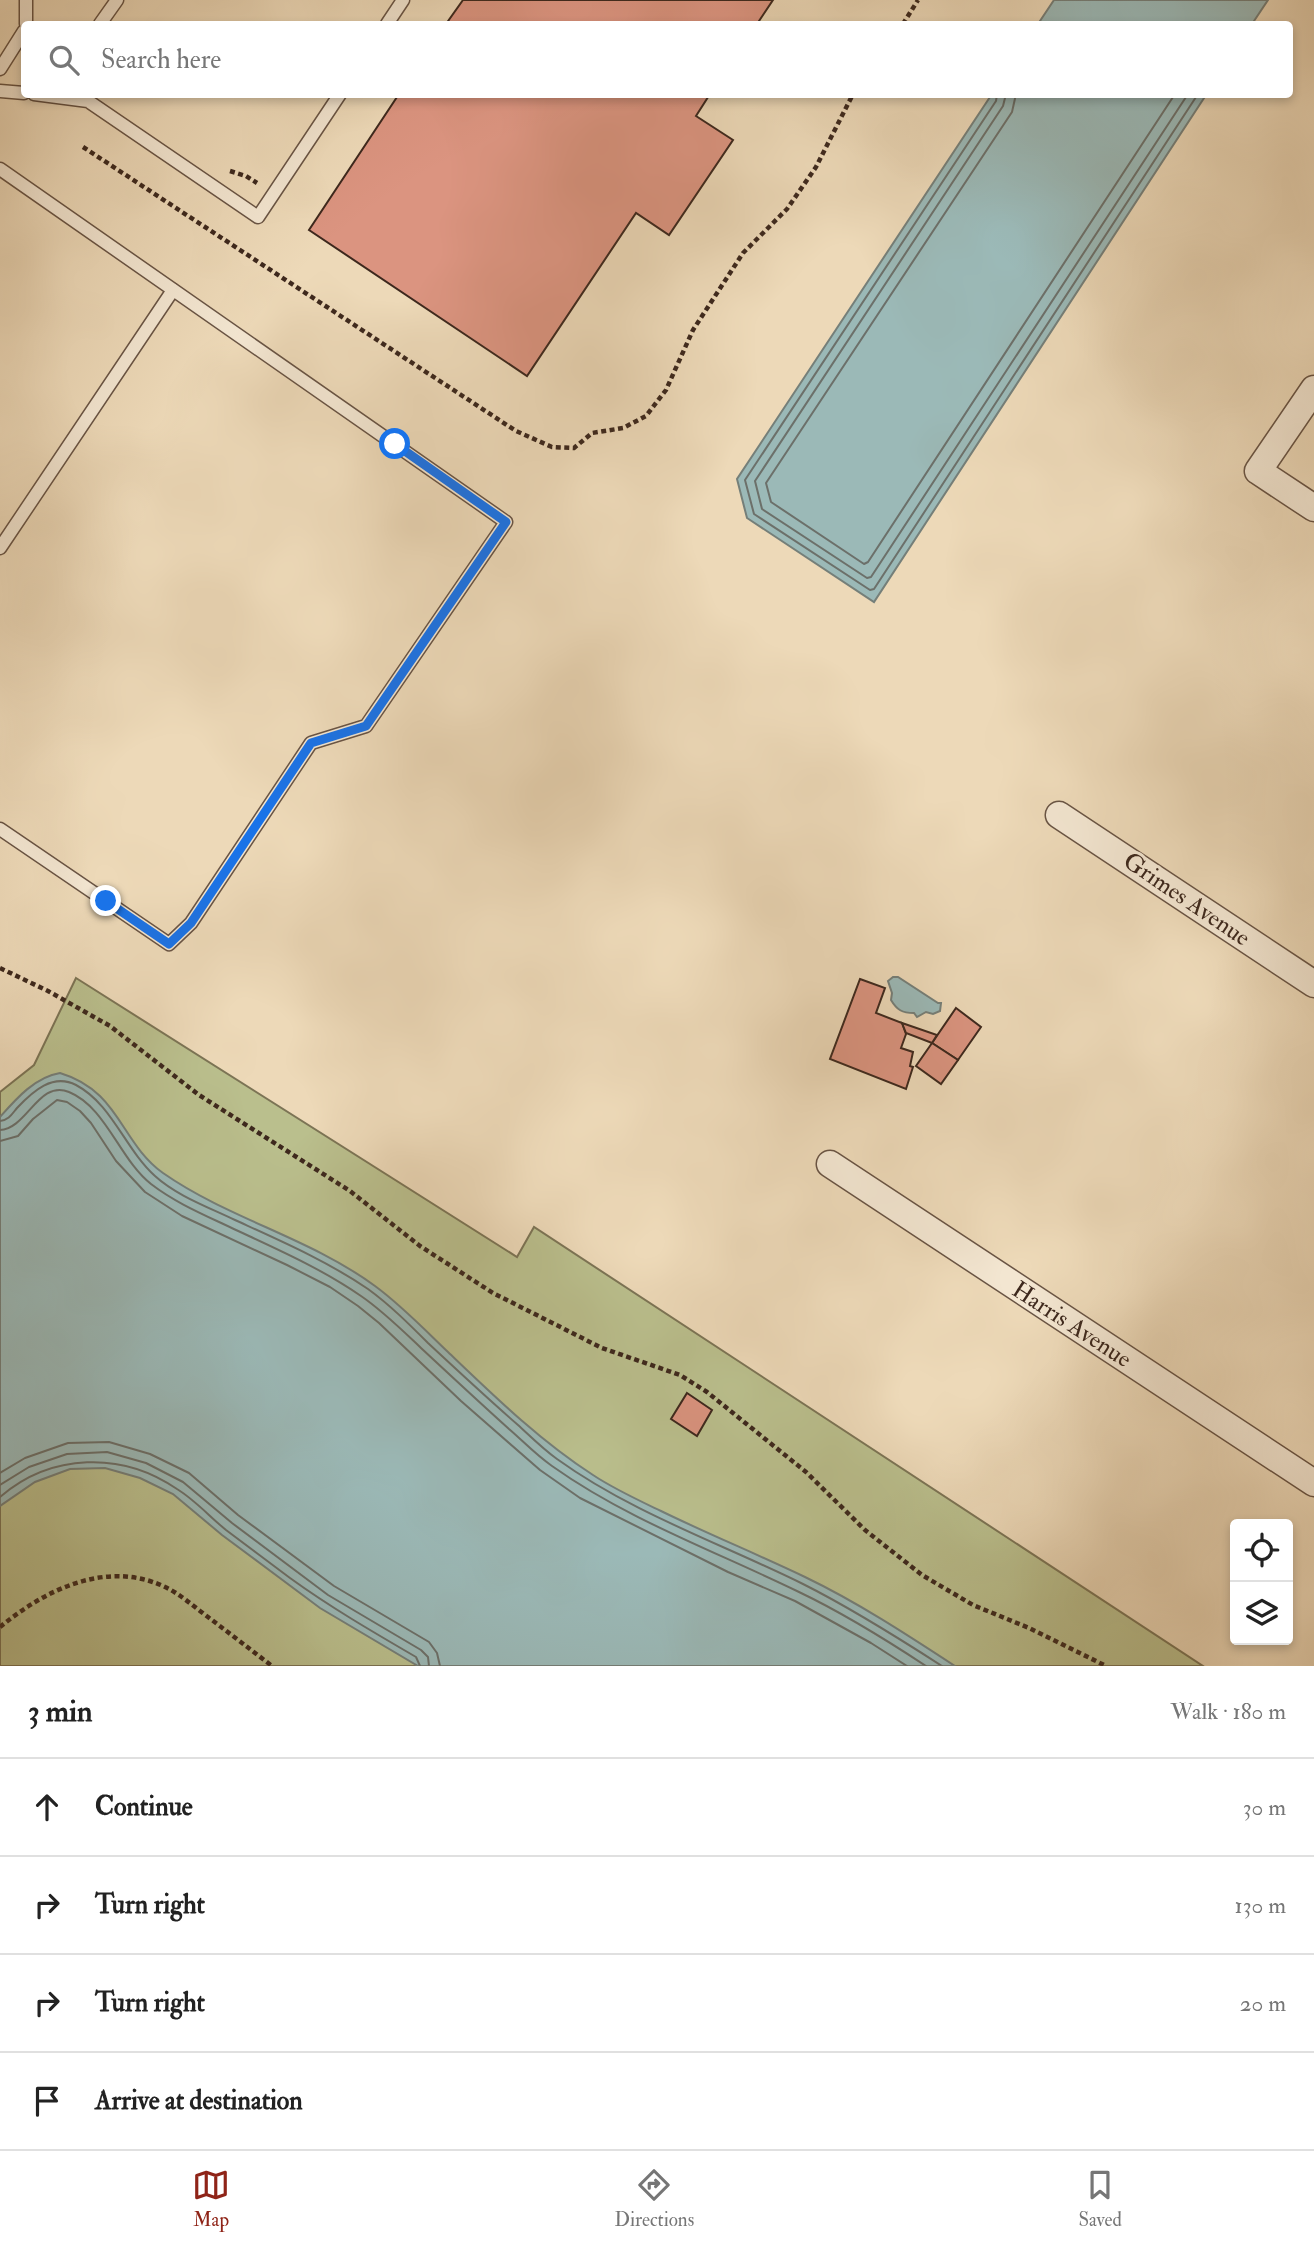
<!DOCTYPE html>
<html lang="en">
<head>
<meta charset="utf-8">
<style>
	:root { --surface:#fff; --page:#f6f6f6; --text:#222; --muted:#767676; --line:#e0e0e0; --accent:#8f2418 }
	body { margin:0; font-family:"IM FELL Double Pica",serif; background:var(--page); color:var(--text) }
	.controls { position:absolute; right:21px; bottom:21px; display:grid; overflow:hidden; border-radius:7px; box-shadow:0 4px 10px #0003 }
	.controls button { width:63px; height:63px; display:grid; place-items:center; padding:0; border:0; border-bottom:2px solid var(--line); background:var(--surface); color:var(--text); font:35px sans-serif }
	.stop { position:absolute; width:21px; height:21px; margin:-16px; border:5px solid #1a73e8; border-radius:50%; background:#fff }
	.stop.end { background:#1a73e8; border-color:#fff; box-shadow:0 2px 7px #0008 }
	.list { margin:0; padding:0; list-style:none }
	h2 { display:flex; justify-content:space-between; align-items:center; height:91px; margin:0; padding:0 28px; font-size:30px }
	h2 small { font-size:23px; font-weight:400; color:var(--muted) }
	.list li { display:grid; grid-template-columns:46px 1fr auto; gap:21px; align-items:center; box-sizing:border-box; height:98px; padding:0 28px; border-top:2px solid var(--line) }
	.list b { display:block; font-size:26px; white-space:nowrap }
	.list em { font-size:23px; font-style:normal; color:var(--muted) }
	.icon { flex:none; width:38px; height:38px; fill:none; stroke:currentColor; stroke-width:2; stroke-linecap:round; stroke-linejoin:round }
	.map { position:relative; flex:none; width:1314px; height:1666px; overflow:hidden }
	.search { position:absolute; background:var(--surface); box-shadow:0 4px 10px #0003; left:21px; right:21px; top:21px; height:77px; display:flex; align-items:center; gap:18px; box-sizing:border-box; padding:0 24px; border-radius:7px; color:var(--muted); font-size:26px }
	.sheet { height:483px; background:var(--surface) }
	nav { display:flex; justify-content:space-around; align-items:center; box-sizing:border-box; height:98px; border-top:2px solid var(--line); background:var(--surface); font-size:19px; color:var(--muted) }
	nav a { display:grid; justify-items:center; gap:4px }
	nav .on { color:var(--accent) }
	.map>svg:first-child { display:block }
	.green { fill:#babf8d; stroke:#7c7455; stroke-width:2 }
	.water { fill:#9bb9b7; stroke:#757f79; stroke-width:2 }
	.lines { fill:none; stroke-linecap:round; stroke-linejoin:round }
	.shore { stroke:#6c706a; stroke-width:2 }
	.building { fill:#db9480; stroke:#3d281d; stroke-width:2 }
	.lane-casing { stroke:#695444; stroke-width:15 }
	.street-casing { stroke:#695444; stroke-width:29 }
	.path { stroke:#3d281d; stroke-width:4.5; stroke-dasharray:5 3.5; stroke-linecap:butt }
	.lane { stroke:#f3e6d1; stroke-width:12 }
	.street { stroke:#f3e6d1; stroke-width:26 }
	.route { stroke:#1a73e8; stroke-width:9 }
	.labels { text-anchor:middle; stroke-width:6; stroke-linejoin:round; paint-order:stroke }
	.street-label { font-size:24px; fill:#3d281d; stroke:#f3e6d1 }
</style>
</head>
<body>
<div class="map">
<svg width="1314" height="1666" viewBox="0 0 1314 1666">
	<rect width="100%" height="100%" fill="#edd9b8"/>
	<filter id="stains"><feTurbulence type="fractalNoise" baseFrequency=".00286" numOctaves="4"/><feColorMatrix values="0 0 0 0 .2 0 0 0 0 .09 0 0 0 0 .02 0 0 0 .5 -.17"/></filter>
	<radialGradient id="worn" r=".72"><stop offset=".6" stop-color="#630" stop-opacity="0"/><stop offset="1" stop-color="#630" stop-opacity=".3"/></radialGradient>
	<path class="green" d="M76,978l441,279 17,-30 669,439h-1203v-574l34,-27z"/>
	<g class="water">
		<path d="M1054,0h214l-16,24h-214z"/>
		<path d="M992,94l214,1 -332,507 -127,-84 -10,-39z"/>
		<path d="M893,977h5l40,26h3l-1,8 -7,3 -7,-2 -9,5 -3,-4c-12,0 -17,-3 -23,-13l1,-7 -4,-12z"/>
		<path d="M60,1073c60,18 60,69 103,100 66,46 147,65 212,113 26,19 49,43 73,66 45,43 92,89 145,123 21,14 45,25 68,36 47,23 96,43 144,66 52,25 101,57 150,89h-537l-98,-58 -98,-73 -49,-41 -33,-16 -35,-10 -35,1 -35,13 -35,24v-389c16,-18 35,-40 60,-44z"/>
	</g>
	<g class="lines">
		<g class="shore">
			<path d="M997,94l-1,7 -251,379 9,34 116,76 4,-1 324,-495"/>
			<path d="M1006,94l-3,12 -248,375 7,28 105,69 4,-1 317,-483"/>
			<path d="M1016,94l-4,18 -246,371 5,19 93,62 4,-2 307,-468"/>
			<path d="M0,1121c9,-1 12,-7 17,-13 16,-17 36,-35 59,-23 36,19 49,64 79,91 22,20 53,31 80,44 46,21 92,41 133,69 22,16 41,35 60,54 30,28 59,55 90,82 12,11 25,24 39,34 75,54 163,84 246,125 48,24 94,53 139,82"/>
			<path d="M0,1130c27,-1 39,-51 69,-38 37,15 51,68 82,92 26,20 56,32 85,46 43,20 86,39 125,66 22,15 41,34 60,52 29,27 58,54 88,81 14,12 27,26 43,37 76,54 163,85 247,126 44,21 86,47 127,74"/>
			<path d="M0,1141l18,-5 15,-17 24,-19 10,2 13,9 11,12 25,38 29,31 37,24 105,49 43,22 28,19 21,17 82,78 79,69 40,28 148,74 67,29 76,42 36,23"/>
			<path d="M0,1473l25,-15 43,-15 41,-1 41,12 39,19 49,42 96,71 95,56 8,11 3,13"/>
			<path d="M0,1485l29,-18 38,-13 40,-2 39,11 37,19 49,41 96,72 93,55 7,7 1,9"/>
			<path d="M0,1497c51,-44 122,-46 177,-8 18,11 33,28 49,41 21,16 43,32 64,48 40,29 83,54 126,79l4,9"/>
		</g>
	</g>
	<g class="building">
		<path d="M463,0h310l-16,24h-311z"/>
		<path d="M399,94h311l-14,22 37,24 -64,95 -33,-22 -109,163 -218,-146z"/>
		<path d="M860,979l25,9 -9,25 26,10 4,11 -5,14 12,4 -3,14 3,1 -7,22 -76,-30z"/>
		<path d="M956,1008l25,19 -23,33 -26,-17z"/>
		<path d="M902,1023l35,12 -5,8 -26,-10z"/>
		<path d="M932,1043l26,17 -17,24 -25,-18z"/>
		<path d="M687,1393l25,17 -15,26 -26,-17z"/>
	</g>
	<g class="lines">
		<g class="lane-casing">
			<g id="lane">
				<path d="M26,24v-24"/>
				<path d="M100,24l17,-24"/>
				<path d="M387,24l16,-24"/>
				<path d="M0,69l24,-38"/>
				<path d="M0,91l24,2"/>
				<path d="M34,94l54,7 170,116 82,-123"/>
				<path d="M0,169l506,353 -140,204 -55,17 -120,180 -22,21 -169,-115"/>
				<path d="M0,548l173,-258"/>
			</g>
		</g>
		<g class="street-casing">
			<g id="street">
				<path d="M1314,389l-56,82 56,37"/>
				<path d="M1059,815l255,169"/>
				<path d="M830,1164l484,319"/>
			</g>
		</g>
		<g class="path">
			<path d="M903,24l15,-24"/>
			<path d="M83,147l433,284 36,16 22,1 18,-15 31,-5 23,-12 20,-26 27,-60 50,-77 44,-44 29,-42 37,-73"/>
			<path d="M230,171l16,5 11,7"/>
			<path d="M0,968l48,23 62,35 89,69 151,96 70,55 73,47 109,55 78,27 27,17 99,80 59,58 57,45 51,30 56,23 77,38"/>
			<path d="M0,1627c45,-37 105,-67 163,-41 16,7 30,20 45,31 21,16 42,32 64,49"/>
		</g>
		<use href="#lane" class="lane"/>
		<use href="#street" class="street"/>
	</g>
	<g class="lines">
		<path class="route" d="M106,901l63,43 22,-21 120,-180 55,-17 140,-204 -111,-78"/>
	</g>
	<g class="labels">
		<g class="street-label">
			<text transform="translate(1187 899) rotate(34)" y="8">Grimes Avenue</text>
			<text transform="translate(1072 1324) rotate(33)" y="8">Harris Avenue</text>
		</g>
	</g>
	<rect width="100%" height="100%" filter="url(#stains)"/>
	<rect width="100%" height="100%" fill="url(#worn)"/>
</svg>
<div class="controls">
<button><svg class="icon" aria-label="locate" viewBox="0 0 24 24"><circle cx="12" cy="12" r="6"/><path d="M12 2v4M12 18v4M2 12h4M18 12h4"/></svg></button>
<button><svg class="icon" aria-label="layers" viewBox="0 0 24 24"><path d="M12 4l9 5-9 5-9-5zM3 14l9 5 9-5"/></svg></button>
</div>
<div class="stop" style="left:395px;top:444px"></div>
<div class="stop end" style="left:106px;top:901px"></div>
<div class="search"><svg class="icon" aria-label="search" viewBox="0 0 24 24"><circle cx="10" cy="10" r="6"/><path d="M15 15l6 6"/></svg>Search here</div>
</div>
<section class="sheet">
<h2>3 min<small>Walk · 180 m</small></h2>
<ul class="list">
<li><svg class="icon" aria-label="ahead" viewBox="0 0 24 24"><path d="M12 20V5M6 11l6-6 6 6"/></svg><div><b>Continue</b></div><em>30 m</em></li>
<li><svg class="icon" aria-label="right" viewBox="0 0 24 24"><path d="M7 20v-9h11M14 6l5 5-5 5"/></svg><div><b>Turn right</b></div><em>130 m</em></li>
<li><svg class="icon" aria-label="right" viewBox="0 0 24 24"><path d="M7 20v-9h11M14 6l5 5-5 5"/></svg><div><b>Turn right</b></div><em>20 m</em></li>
<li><svg class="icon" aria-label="arrive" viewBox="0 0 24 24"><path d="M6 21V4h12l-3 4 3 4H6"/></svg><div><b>Arrive at destination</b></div></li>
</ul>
</section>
<nav>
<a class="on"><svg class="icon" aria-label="map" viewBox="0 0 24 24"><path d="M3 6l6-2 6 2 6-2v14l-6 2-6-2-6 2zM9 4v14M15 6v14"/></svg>Map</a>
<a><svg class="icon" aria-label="directions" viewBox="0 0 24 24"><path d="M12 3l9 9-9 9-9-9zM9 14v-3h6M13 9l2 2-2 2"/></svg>Directions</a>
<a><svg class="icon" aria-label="saved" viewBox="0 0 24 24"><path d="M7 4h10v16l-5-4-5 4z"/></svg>Saved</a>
</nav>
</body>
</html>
